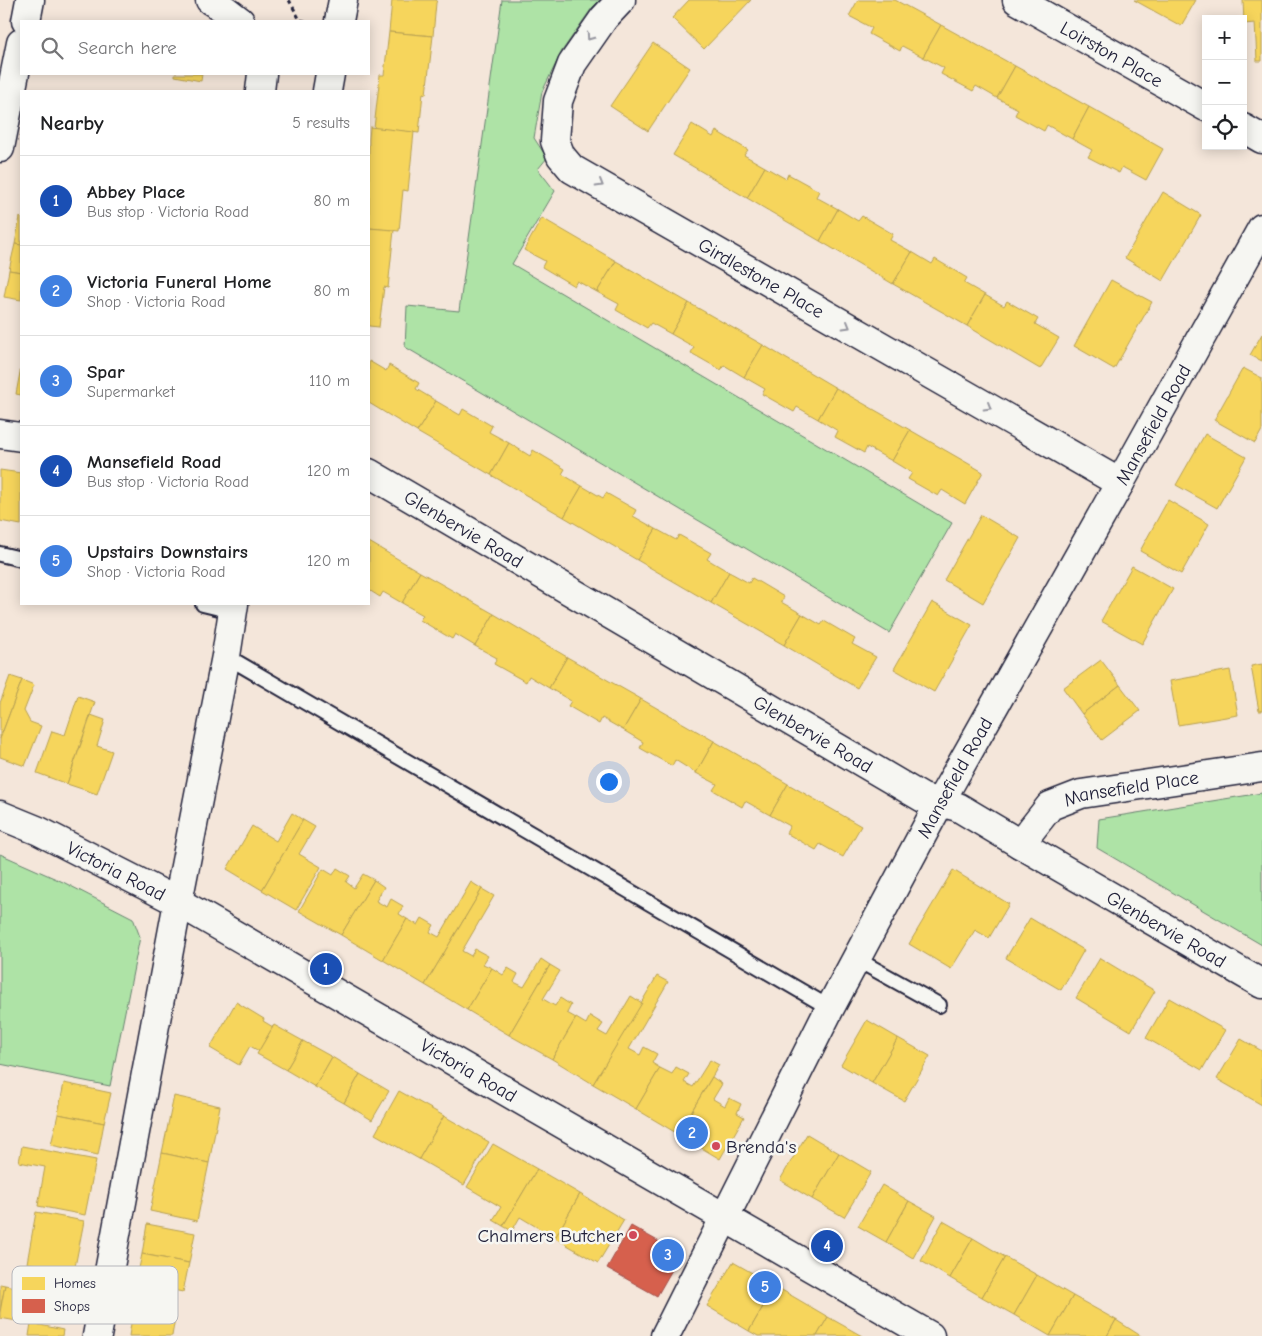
<!DOCTYPE html>
<html lang="en">
<head>
<meta charset="utf-8">
<style>
	:root { --surface:#fff; --page:#f2f2f2; --text:#202124; --muted:#757577; --line:#e0e0e0; --accent:#d93025 }
	body { margin:0; font-family:"Comic Neue",sans-serif; background:var(--page); color:var(--text) }
	.controls { position:absolute; right:15px; top:15px; display:grid; overflow:hidden; border-radius:0px; box-shadow:0 2px 12px #0003 }
	.controls button { width:45px; height:45px; display:grid; place-items:center; padding:0; border:0; border-bottom:1px solid var(--line); background:var(--surface); color:var(--text); font:25px sans-serif }
	.you { position:absolute; left:608px; top:781px; width:18px; height:18px; margin:-12px; border:4px solid #fff; border-radius:50%; background:#1a73e8; box-shadow:0 0 0 8px #1a73e833 }
	.badge { display:grid; place-items:center; width:32px; height:32px; border-radius:50%; background:var(--accent); color:#fff; font-size:16px; font-weight:700 }
	.pin { position:absolute; translate:-50% -50%; border:2px solid #fff; box-shadow:0 1px 5px #0006 }
	.list { margin:0; padding:0; list-style:none }
	h2 { display:flex; justify-content:space-between; align-items:center; height:65px; margin:0; padding:0 20px; font-size:21px }
	h2 small { font-size:16px; font-weight:400; color:var(--muted) }
	.list li { display:grid; grid-template-columns:32px 1fr auto; gap:15px; align-items:center; box-sizing:border-box; height:90px; padding:0 20px; border-top:1px solid var(--line) }
	.list b { display:block; font-size:19px; white-space:nowrap }
	.list p { margin:0; font-size:16px; white-space:nowrap; color:var(--muted) }
	.list em { font-size:16px; font-style:normal; color:var(--muted) }
	.icon { flex:none; width:28px; height:28px; fill:none; stroke:currentColor; stroke-width:2; stroke-linecap:round; stroke-linejoin:round }
	.map { position:relative; flex:none; width:1262px; height:1336px; overflow:hidden }
	.search { position:absolute; background:var(--surface); box-shadow:0 2px 12px #0003; left:20px; top:20px; width:350px; height:55px; display:flex; align-items:center; gap:12px; box-sizing:border-box; padding:0 18px; border-radius:0px; color:var(--muted); font-size:19px }
	.panel { position:absolute; background:var(--surface); box-shadow:0 2px 12px #0003; left:20px; top:90px; width:350px; height:515px; border-radius:0px }
	.map>svg:first-child { display:block }
	.green { fill:#aee3a6; stroke:#688270 }
	.homes { fill:#f6d55c; stroke:#b69f52 }
	.shops { fill:#d6604d; stroke:#a04d48 }
	.lines { fill:none; stroke-linecap:round; stroke-linejoin:round }
	.lane-casing { stroke:#22223b; stroke-width:18 }
	.street-casing { stroke:#22223b; stroke-width:31 }
	.secondary-casing { stroke:#22223b; stroke-width:31 }
	.path { stroke:#22223b; stroke-width:3; stroke-dasharray:4 4; stroke-linecap:butt }
	.lane { stroke:#f6f6f2; stroke-width:14 }
	.street { stroke:#f6f6f2; stroke-width:28 }
	.secondary { stroke:#f6f6f2; stroke-width:28 }
	.oneway { stroke:#9797a0 }
	.poi-dot { fill:#d1495b; stroke:#f6f6f2; stroke-width:2 }
	.labels { text-anchor:middle; stroke-width:5; stroke-linejoin:round; paint-order:stroke }
	.street-label { font-size:19px; fill:#22223b; stroke:#f6f6f2 }
	.poi-label { font-size:19px; fill:#22223b; stroke:#f6f6f2; text-anchor:start }
	.key { fill:#f6f6f2; stroke:#b6b6bb; stroke-width:1 }
	.key-label { font-size:14px; fill:#22223b }
</style>
</head>
<body>
<div class="map">
<svg width="1262" height="1336" viewBox="0 0 1262 1336">
	<rect width="100%" height="100%" fill="#f4e6da"/>
	<filter id="ink" filterUnits="userSpaceOnUse"><feTurbulence type="fractalNoise" baseFrequency=".02" numOctaves="2"/><feDisplacementMap in="SourceGraphic" scale="10" xChannelSelector="R" yChannelSelector="G"/><feConvolveMatrix kernelMatrix="1 2 1 2 8 2 1 2 1" color-interpolation-filters="sRGB"/></filter>
	<g filter="url(#ink)">
		<g class="green">
			<path d="M502,0h98l-8,8 -30,43 -20,41 -8,46 13,20 -9,11 17,22 -43,73 440,259 -63,110 -484,-286 2,-41 52,5z"/>
			<path d="M1262,793v152l-165,-97 2,-29z"/>
			<path d="M0,854l63,28 70,36 7,19 -30,149 -110,-22z"/>
		</g>
		<g class="homes">
			<path d="M392,0h45l-1,3 -3,33 -44,-4z"/>
			<path d="M689,0h62l-47,49 -32,-31z"/>
			<path d="M858,0h37l46,25 -18,32 -21,-11 -2,5 -31,-17 3,-6 -23,-12z"/>
			<path d="M1134,0h62l-15,26z"/>
			<path d="M1243,0h19v61h-5l-2,-38 -11,1z"/>
			<path d="M941,25l74,41 -18,32 -21,-12 -3,5 -32,-17 3,-6 -21,-11z"/>
			<path d="M389,32l44,4 -7,58 -3,-1 -4,40 -45,-5 6,-53h4z"/>
			<path d="M653,43l37,25 -42,63 -38,-25z"/>
			<path d="M1015,66l74,41 -17,32 -25,-14 -3,6 -29,-16 3,-6 -21,-11z"/>
			<path d="M175,74h27l-1,7 -26,-5z"/>
			<path d="M1089,107l74,42 -17,31 -24,-13 -3,6 -31,-16 4,-7 -20,-11z"/>
			<path d="M692,124l21,13 3,-6 32,19 -4,5 21,12 -18,31 -74,-43z"/>
			<path d="M370,127l44,5 -6,59 -5,-1 -4,41 -30,-3v-89z"/>
			<path d="M765,167l21,12 2,-5 31,17 -3,6 22,12 -18,32 -73,-43z"/>
			<path d="M1163,192l38,23 -38,66 -38,-23z"/>
			<path d="M838,209l20,12 4,-5 31,18 -3,6 22,12 -19,32 -73,-43z"/>
			<path d="M20,217l1,1v27l-6,-1z"/>
			<path d="M542,218l74,43 -19,31 -20,-11 -3,5 -32,-19 3,-6 -21,-11z"/>
			<path d="M369,228l25,2 -6,58 -4,-1 -5,40 -10,-1z"/>
			<path d="M15,244l6,1v27l-12,-2z"/>
			<path d="M912,252l20,12 3,-5 32,19 -3,5 21,12 -18,31 -74,-42z"/>
			<path d="M616,261l73,42 -18,31 -20,-11 -4,5 -31,-18 3,-6 -22,-12z"/>
			<path d="M9,270l12,2v28l-17,-3z"/>
			<path d="M1111,280l41,22 -38,67 -40,-23z"/>
			<path d="M985,295l19,11 3,-5 31,18 -3,5 24,14 -19,31 -73,-43z"/>
			<path d="M689,303l74,42 -19,32 -20,-12 -3,5 -30,-17 3,-6 -23,-13z"/>
			<path d="M1262,334v27l-12,-6z"/>
			<path d="M763,345l73,43 -18,31 -21,-12 -3,5 -32,-18 3,-5 -21,-12z"/>
			<path d="M369,361l17,10 3,-6 30,18 -3,6 20,12 -19,31 -48,-29z"/>
			<path d="M21,367v28l-5,-1z"/>
			<path d="M1243,368l19,10v52l-7,13 -41,-23z"/>
			<path d="M836,388l74,42 -18,31 -25,-14 -3,6 -29,-16 3,-6 -20,-12z"/>
			<path d="M436,401l24,14 3,-6 29,17 -3,6 20,11 -18,32 -74,-43z"/>
			<path d="M910,430l73,42 -18,32 -23,-14 -4,6 -30,-17 4,-6 -20,-12z"/>
			<path d="M1205,434l41,23 -29,51 -41,-23z"/>
			<path d="M509,443l21,13 3,-6 32,19 -3,5 20,12 -18,31 -73,-42z"/>
			<path d="M0,470l21,3v52l-21,-4z"/>
			<path d="M582,486l21,12 3,-5 30,17 -3,6 23,13 -19,31 -73,-43z"/>
			<path d="M1168,500l41,24 -28,50 -41,-23z"/>
			<path d="M981,515l39,23 -37,65 -39,-23z"/>
			<path d="M656,529l20,11 3,-5 32,18 -4,6 22,13 -18,31 -74,-43z"/>
			<path d="M369,542l51,30 -18,31 -19,-11 -3,5 -11,-7z"/>
			<path d="M1132,566l41,23 -31,55 -41,-23z"/>
			<path d="M420,572l74,42 -19,32 -20,-12 -3,5 -32,-19 3,-5 -21,-12z"/>
			<path d="M729,572l20,11 3,-5 32,19 -3,5 21,12 -18,31 -73,-42z"/>
			<path d="M932,602l40,23 -38,67 -40,-23z"/>
			<path d="M494,614l73,43 -18,31 -20,-12 -3,6 -32,-18 3,-6 -22,-12z"/>
			<path d="M802,614l19,11 3,-4 31,18 -3,5 24,13 -19,31 -73,-43z"/>
			<path d="M567,657l74,42 -18,31 -21,-12 -3,6 -31,-18 3,-5 -22,-13z"/>
			<path d="M1101,660l19,25 -38,29 -19,-26z"/>
			<path d="M1262,664v47h-3l-8,-45z"/>
			<path d="M1230,670l8,45 -60,10 -8,-44z"/>
			<path d="M10,676l12,4 -22,59v-36z"/>
			<path d="M22,680l12,5 -10,26 6,11 11,4 -16,40 -25,-9v-18z"/>
			<path d="M1120,685l20,26 -38,29 -20,-26z"/>
			<path d="M78,696l17,6 -28,82 -30,-11 15,-42 13,4z"/>
			<path d="M641,699l73,42 -18,32 -21,-13 -3,6 -32,-18 3,-6 -20,-12z"/>
			<path d="M91,715l14,5 -8,26 15,5 -15,43 -30,-10z"/>
			<path d="M714,741l74,43 -18,31 -25,-14 -3,6 -29,-17 4,-6 -21,-11z"/>
			<path d="M788,784l73,42 -18,31 -23,-13 -4,6 -30,-17 4,-7 -20,-11z"/>
			<path d="M292,813l11,7 -41,70 -35,-21 25,-43 24,15z"/>
			<path d="M303,820l12,7 -16,27 22,13 -25,43 -34,-20z"/>
			<path d="M337,868l13,8 -4,6 8,6 9,-14 11,6 -33,55 -42,-24 24,-42 10,6z"/>
			<path d="M953,870l56,34 -20,34 -14,-8 -24,39 -42,-25z"/>
			<path d="M374,880l10,7 -8,14 11,6 4,-8 12,7 -4,8 8,5 -24,41 -42,-25z"/>
			<path d="M471,882l11,7 -57,96 -42,-25 24,-41 11,6 4,-7 12,7 -4,7 9,5z"/>
			<path d="M482,889l12,7 -32,55 9,5 4,-7 13,7 -5,8 9,4 -25,42 -42,-25z"/>
			<path d="M1030,918l54,32 -23,40 -55,-32z"/>
			<path d="M1100,958l55,33 -24,40 -55,-33z"/>
			<path d="M541,959l9,6 -41,70 -42,-25 25,-42 11,7 5,-7 10,6 -4,8 10,5z"/>
			<path d="M550,965l10,6 -17,28 12,7 5,-8 11,7 -4,8 9,5 -24,41 -43,-24z"/>
			<path d="M657,976l11,6 -39,67 11,6 4,-8 13,7 -5,9 8,5 -24,41 -43,-25z"/>
			<path d="M631,996l11,7 -49,81 -41,-25 24,-41 10,6 4,-8 13,8 -5,7 9,5z"/>
			<path d="M1169,998l56,32 -23,40 -56,-32z"/>
			<path d="M236,1002l28,17 -1,2 10,6 -14,24 -9,-5 -11,19 -29,-17z"/>
			<path d="M867,1020l31,18 -26,45 -31,-18z"/>
			<path d="M274,1025l29,16 -17,29 -29,-16z"/>
			<path d="M898,1038l32,18 -26,45 -32,-18z"/>
			<path d="M1241,1039l21,12v54l-45,-26z"/>
			<path d="M303,1041l29,16 -17,30 -29,-17z"/>
			<path d="M332,1057l28,17 -16,29 -29,-16z"/>
			<path d="M710,1060l9,5 -41,69 -42,-25 24,-41 12,6 4,-7 13,7 -5,8 9,5z"/>
			<path d="M360,1074l29,17 -17,29 -28,-17z"/>
			<path d="M712,1077l10,7 -9,15 12,7 4,-8 12,6 -4,9 7,4 -24,42 -42,-25z"/>
			<path d="M64,1083l47,10 -7,30 -46,-9z"/>
			<path d="M399,1091l45,25 -25,43 -44,-25z"/>
			<path d="M174,1096l46,10 -11,57 -47,-10z"/>
			<path d="M58,1114l46,9 -6,32 -47,-10z"/>
			<path d="M444,1116l45,26 -25,43 -45,-26z"/>
			<path d="M807,1134l32,19 -27,46 -32,-19z"/>
			<path d="M493,1144l44,25 -34,57 -10,-6 8,-13 -34,-20z"/>
			<path d="M22,1146l74,14 -11,55 -47,-9 7,-39 -26,-5z"/>
			<path d="M162,1153l47,10 -12,58 -47,-10z"/>
			<path d="M839,1153l32,19 -27,45 -32,-18z"/>
			<path d="M537,1169l43,25 -25,44 -35,-21 -8,14 -9,-5z"/>
			<path d="M882,1185l27,16 -23,41 -28,-16z"/>
			<path d="M580,1194l44,26 -26,43 -43,-25z"/>
			<path d="M909,1201l27,15 -23,42 -27,-16z"/>
			<path d="M36,1212l48,9 -10,51 -47,-9z"/>
			<path d="M943,1221l30,17 -23,40 -29,-17z"/>
			<path d="M147,1224l48,9 -6,30 -47,-9z"/>
			<path d="M973,1238l32,19 -23,40 -32,-19z"/>
			<path d="M142,1254l47,9 -6,29 -47,-9z"/>
			<path d="M1005,1257l32,18 -23,40 -32,-18z"/>
			<path d="M733,1262l42,24 -26,45 -42,-25z"/>
			<path d="M1037,1275l36,21 -23,40 -36,-21z"/>
			<path d="M0,1284l5,1 -5,27z"/>
			<path d="M5,1285l29,6 -6,32 -28,-5v-6z"/>
			<path d="M775,1286l53,31 -11,19h-59l-9,-5z"/>
			<path d="M1073,1296l43,24 -9,16h-57z"/>
			<path d="M133,1311l42,7 -3,18h-43z"/>
			<path d="M828,1317l34,19h-45z"/>
			<path d="M1116,1320l25,16h-34z"/>
			<path d="M31,1323l32,7 -1,6h-33z"/>
		</g>
		<path class="shops" d="M631,1226l50,28 -24,42 -50,-28z"/>
		<g class="lines">
			<g class="lane-casing">
				<g id="lane">
					<path d="M0,554l21,5"/>
					<path d="M203,604l29,7"/>
					<path d="M226,656l604,352"/>
					<path d="M856,959l83,46"/>
				</g>
			</g>
			<g class="street-casing">
				<g id="street">
					<path d="M210,0l13,8 17,13"/>
					<path id="s1" d="M621,0l-17,18 -32,46 -14,37 -3,40 6,15 11,13 548,314"/>
					<path id="s2" d="M1017,0l189,107"/>
					<path d="M26,21l4,-21"/>
					<path d="M339,21l4,-21"/>
					<path d="M260,91l2,-17"/>
					<path d="M327,91l3,-17"/>
					<path d="M1243,128l19,11"/>
					<path d="M0,148l21,-105"/>
					<path d="M0,434l21,3"/>
					<path id="s3" d="M369,473l554,325 35,9 15,9 47,28 242,140"/>
					<path id="s4" d="M1020,844l30,-38 31,-12 181,-27"/>
					<path d="M97,1336l81,-434 48,-246 8,-52"/>
					<path id="s5" d="M665,1336l165,-328 110,-206 180,-319 142,-255"/>
				</g>
			</g>
			<g class="secondary-casing">
				<g id="secondary">
					<path id="s6" d="M0,815l39,16 139,71 752,434"/>
				</g>
			</g>
			<path class="path" d="M289,0l11,20 5,1"/>
			<use href="#lane" class="lane"/>
			<use href="#street" class="street"/>
			<use href="#secondary" class="secondary"/>
		</g>
		<defs><path id="oneway-chevron" d="M-2-3.5L2.5 0L-2 3.5" fill="none" stroke-width="1.6" stroke-linecap="round" stroke-linejoin="round" transform="scale(1.25)"/></defs>
		<g class="oneway">
			<use href="#oneway-chevron" transform="translate(590 37) rotate(125)"/>
			<use href="#oneway-chevron" transform="translate(600 184) rotate(30)"/>
			<use href="#oneway-chevron" transform="translate(847 326) rotate(30)"/>
			<use href="#oneway-chevron" transform="translate(988 407) rotate(30)"/>
		</g>
	</g>
	<g class="poi-dot">
		<circle cx="716" cy="1146" r="5"/>
		<circle cx="633" cy="1235" r="5"/>
	</g>
	<g class="labels">
		<g class="street-label">
			<text dy="7" stroke="none"><textPath href="#s2" startOffset="109">Loirston Place</textPath></text>
			<text dy="7" stroke="none"><textPath href="#s1" startOffset="412">Girdlestone Place</textPath></text>
			<text dy="7" stroke="none"><textPath href="#s5" startOffset="1034">Mansefield Road</textPath></text>
			<text dy="7" stroke="none"><textPath href="#s3" startOffset="110">Glenbervie Road</textPath></text>
			<text dy="7" stroke="none"><textPath href="#s3" startOffset="515">Glenbervie Road</textPath></text>
			<text dy="7" stroke="none"><textPath href="#s5" startOffset="629">Mansefield Road</textPath></text>
			<text dy="7" stroke="none"><textPath href="#s4" startOffset="132">Mansefield Place</textPath></text>
			<text dy="7" stroke="none"><textPath href="#s6" startOffset="129">Victoria Road</textPath></text>
			<text dy="7" stroke="none"><textPath href="#s3" startOffset="920">Glenbervie Road</textPath></text>
			<text dy="7" stroke="none"><textPath href="#s6" startOffset="534">Victoria Road</textPath></text>
		</g>
		<g class="poi-label">
			<text x="726" y="1153">Brenda's</text>
			<text x="623" y="1242" text-anchor="end">Chalmers Butcher</text>
		</g>
	</g>
	<rect x="12" y="1266" width="166" height="58" rx="8" class="key"/>
	<rect x="22" y="1277" width="23" height="13" fill="#f6d55c"/>
	<rect x="22" y="1299" width="23" height="14" fill="#d6604d"/>
	<g class="key-label">
		<text x="54" y="1288">Homes</text>
		<text x="54" y="1311">Shops</text>
	</g>
</svg>
<div class="controls">
<button>+</button>
<button>−</button>
<button><svg class="icon" aria-label="locate" viewBox="0 0 24 24"><circle cx="12" cy="12" r="6"/><path d="M12 2v4M12 18v4M2 12h4M18 12h4"/></svg></button>
</div>
<div class="you"></div>
<div class="pin badge" style="left:326px;top:969px;background:#1a4fb4">1</div>
<div class="pin badge" style="left:692px;top:1133px;background:#3f7fe0">2</div>
<div class="pin badge" style="left:668px;top:1255px;background:#3f7fe0">3</div>
<div class="pin badge" style="left:827px;top:1246px;background:#1a4fb4">4</div>
<div class="pin badge" style="left:765px;top:1287px;background:#3f7fe0">5</div>
<div class="search"><svg class="icon" aria-label="search" viewBox="0 0 24 24"><circle cx="10" cy="10" r="6"/><path d="M15 15l6 6"/></svg>Search here</div>
<section class="panel">
<h2>Nearby<small>5 results</small></h2>
<ul class="list">
<li><span class="badge" style="background:#1a4fb4">1</span><div><b>Abbey Place</b><p>Bus stop · Victoria Road</p></div><em>80 m</em></li>
<li><span class="badge" style="background:#3f7fe0">2</span><div><b>Victoria Funeral Home</b><p>Shop · Victoria Road</p></div><em>80 m</em></li>
<li><span class="badge" style="background:#3f7fe0">3</span><div><b>Spar</b><p>Supermarket</p></div><em>110 m</em></li>
<li><span class="badge" style="background:#1a4fb4">4</span><div><b>Mansefield Road</b><p>Bus stop · Victoria Road</p></div><em>120 m</em></li>
<li><span class="badge" style="background:#3f7fe0">5</span><div><b>Upstairs Downstairs</b><p>Shop · Victoria Road</p></div><em>120 m</em></li>
</ul>
</section>
</div>
</body>
</html>
